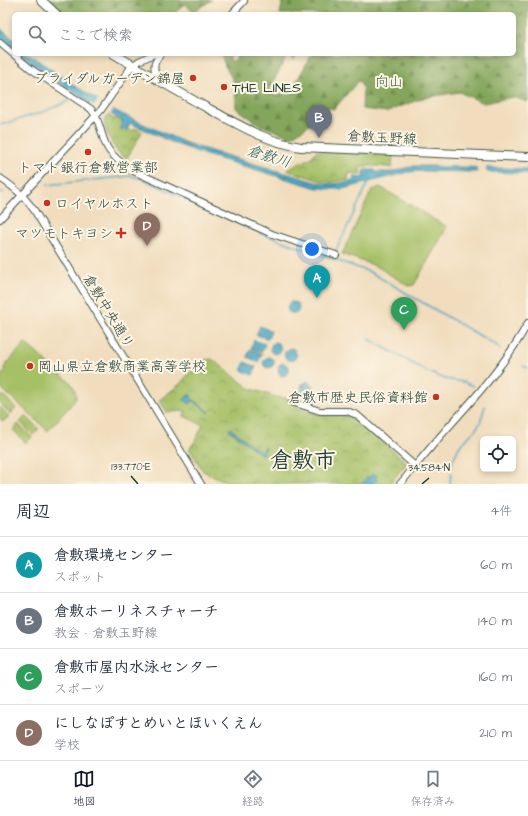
<!DOCTYPE html>
<html lang="ja">
<head>
<meta charset="utf-8">
<style>
	:root { --surface:#fff; --page:#f2f2f3; --text:#1f2937; --muted:#747a83; --line:#e0e1e3; --accent:#111827 }
	body { margin:0; font-family:"Architects Daughter","Klee One",sans-serif; background:var(--page); color:var(--text) }
	.controls { position:absolute; right:12px; bottom:12px; display:grid; overflow:hidden; border-radius:6px; box-shadow:0 2px 6px #0003 }
	.controls button { width:36px; height:36px; display:grid; place-items:center; padding:0; border:0; border-bottom:1px solid var(--line); background:var(--surface); color:var(--text); font:20px sans-serif }
	.you { position:absolute; left:312px; top:249px; width:14px; height:14px; margin:-10px; border:3px solid #fff; border-radius:50%; background:#1a73e8; box-shadow:0 0 0 6px #1a73e833 }
	.badge { display:grid; place-items:center; width:26px; height:26px; border-radius:50%; background:var(--accent); color:#fff; font-size:13px; font-weight:700 }
	.pin { position:absolute; translate:-50% -33px; filter:drop-shadow(0 1px 2px #0008) }
	.pin::after { content:''; position:absolute; top:21px; width:14px; height:12px; background:inherit; clip-path:polygon(0 0,100% 0,50% 100%) }
	.list { margin:0; padding:0; list-style:none }
	h2 { display:flex; justify-content:space-between; align-items:center; height:52px; margin:0; padding:0 16px; font-size:17px }
	h2 small { font-size:13px; font-weight:400; color:var(--muted) }
	.list li { display:grid; grid-template-columns:26px 1fr auto; gap:12px; align-items:center; box-sizing:border-box; height:56px; padding:0 16px; border-top:1px solid var(--line) }
	.list b { display:block; font-size:15px; white-space:nowrap }
	.list p { margin:0; font-size:13px; white-space:nowrap; color:var(--muted) }
	.list em { font-size:13px; font-style:normal; color:var(--muted) }
	.icon { flex:none; width:22px; height:22px; fill:none; stroke:currentColor; stroke-width:2; stroke-linecap:round; stroke-linejoin:round }
	.map { position:relative; flex:none; width:528px; height:484px; overflow:hidden }
	.search { position:absolute; background:var(--surface); box-shadow:0 2px 6px #0003; left:12px; right:12px; top:12px; height:44px; display:flex; align-items:center; gap:10px; box-sizing:border-box; padding:0 14px; border-radius:6px; color:var(--muted); font-size:15px }
	.sheet { height:276px; background:var(--surface) }
	nav { display:flex; justify-content:space-around; align-items:center; box-sizing:border-box; height:56px; border-top:1px solid var(--line); background:var(--surface); font-size:11px; color:var(--muted) }
	nav a { display:grid; justify-items:center; gap:2px }
	nav .on { color:var(--accent) }
	.map>svg:first-child { display:block }
	.green { fill:#a6c066; stroke:#627e4d }
	.forest { fill:url(#forest-firs); stroke:#527248 }
	.park { fill:url(#park-crowns); stroke:#627e4d }
	.water { fill:url(#water-waves); stroke:#33727d }
	.pier { fill:#f1ddbd }
	.lines { fill:none; stroke-linecap:round; stroke-linejoin:round }
	.stream { stroke:#47a7c6; stroke-width:1.5 }
	.tertiary-casing { stroke:#3e5549; stroke-width:8 }
	.primary-casing { stroke:#3e5549; stroke-width:10 }
	.tertiary { stroke:#fff; stroke-width:6 }
	.primary { stroke:#fff; stroke-width:8 }
	.ticks { fill:none; stroke:#1f3d34; stroke-width:1.5 }
	.poi-dot { fill:#c8321e; stroke:#fcf5e5; stroke-width:1.5 }
	.labels { text-anchor:middle; stroke-width:4; stroke-linejoin:round; paint-order:stroke }
	.poi-label { font-size:14px; fill:#1f3d34; stroke:#fcf5e5; text-anchor:end }
	.park-label { font-size:14px; fill:#415e40; stroke:#fcf5e5 }
	.street-label { font-size:14px; fill:#1f3d34; stroke:#fcf5e5 }
	.water-label { font-size:15px; font-style:italic; fill:#2b5d60; stroke:#fcf5e5 }
	.town-label { font-size:22px; font-weight:bold; fill:#1f3d34; stroke:#fcf5e5 }
	.ticks-label { font-size:10px; text-anchor:middle; fill:#1f3d34; stroke:#fcf5e5; stroke-width:4; stroke-linejoin:round; paint-order:stroke }
</style>
</head>
<body>
<div class="map">
<svg width="528" height="484" viewBox="0 0 528 484">
	<defs>
		<pattern id="forest-firs" width="22" height="20" patternUnits="userSpaceOnUse"><rect width="22" height="20" fill="#84a65b"/><path d="M5 1l3.5 6h-7zM16 11l3.5 6h-7z" fill="#6b884c"/></pattern>
		<pattern id="park-crowns" width="20" height="18" patternUnits="userSpaceOnUse"><rect width="20" height="18" fill="#a6c066"/><path d="M2 6a3 3 0 1 1 6 0M12 15a3 3 0 1 1 6 0" fill="none" stroke="#879d55"/></pattern>
		<pattern id="water-waves" width="16" height="10" patternUnits="userSpaceOnUse"><rect width="16" height="10" fill="#47a7c6"/><path d="M0 5q4-4 8 0t8 0" fill="none" stroke="#3b89a2"/></pattern>
	</defs>
	<rect width="100%" height="100%" fill="#fcf5e5"/>
	<filter id="ink" filterUnits="userSpaceOnUse"><feTurbulence type="fractalNoise" baseFrequency=".025" numOctaves="2"/><feDisplacementMap in="SourceGraphic" scale="8" xChannelSelector="R" yChannelSelector="G"/><feConvolveMatrix kernelMatrix="1 2 1 2 8 2 1 2 1" color-interpolation-filters="sRGB"/></filter>
	<filter id="wash" filterUnits="userSpaceOnUse"><feTurbulence type="fractalNoise" baseFrequency=".012" numOctaves="4" result="noise"/><feDisplacementMap in="SourceGraphic" scale="16" xChannelSelector="R" yChannelSelector="G"/><feGaussianBlur stdDeviation="0.9" result="paint"/><feColorMatrix in="noise" values="0 0 0 0 0 0 0 0 0 0 0 0 0 0 0 0 0 1.4 0 .05"/><feComposite in="paint" operator="in"/></filter>
	<g filter="url(#wash)">
		<rect width="100%" height="100%" fill="#f1ddbd"/>
		<g class="green">
			<path d="M380,187l67,40 -33,58 -5,1 -33,-20 -34,-12 30,-64z"/>
			<path d="M25,343l46,40c4,5 5,9 5,16l-28,32 -48,-44v-10l6,-7 -2,-3z"/>
			<path d="M3,395l13,13 -5,6 -11,-10v-6z"/>
			<path d="M0,407l9,9 -6,6 -3,-3z"/>
			<path d="M26,416l13,13 -6,6 -13,-13z"/>
			<path d="M18,424l14,13 -6,6 -13,-13z"/>
		</g>
		<g class="forest">
			<path d="M44,0h168l-19,12 -8,-8 -10,9 -8,1h-110z"/>
			<path d="M283,0h245v102l-15,-5 -29,6 -25,-11 -36,6 -36,14 -25,-3 1,-20 -4,-9 -25,29 -12,-2 -5,13 -26,17 -31,-12 -24,-17 -1,-24 -10,-18 -4,-12h8l2,8 5,-3 1,-5h9l1,3 2,-3h48l-3,6 -7,-5 -18,36 3,3 5,2 15,-7 20,-35h202v-40h-175l1,-4 -15,4h-45z"/>
		</g>
		<g class="park">
			<path d="M109,114l1,3 4,2 2,-1 7,3 -3,8 6,2 2,-3 5,3 2,-3 7,4 -15,26c-2,-1 -4,-2 -6,-3 -7,-6 -19,-27 -16,-36 0,-1 3,-3 4,-5z"/>
			<path d="M316,151l77,4 -1,13 -12,-2h-20v8l-11,-1 -1,7 -17,2 -10,-1 -34,-11 25,-13z"/>
			<path d="M212,359l37,29 27,9 11,1 12,9 21,8h23l7,1 3,1 11,9 43,37 -18,21h-149v-2l-11,1 -26,-12 -14,-23 5,-5 9,-18 -19,-9 2,-5 -19,1 -8,-12 20,-15 21,-24z"/>
		</g>
		<g class="water">
			<path d="M0,28l14,12v9l-14,-13z"/>
			<path d="M20,54h9l49,34 36,22 27,13 43,19 14,5 117,35c14,3 25,2 38,-1l1,-4 9,1 1,-8h11v2h16l22,-6h13l102,3v4l-105,-2 -15,1 -65,17h-11l-15,-1 -111,-33 -30,-11 -46,-21 -4,8 -6,-3 3,-7 -41,-23 -49,-33z"/>
			<path d="M290,302h4l4,2 1,5 -2,4h-6l-3,-2 -1,-4z"/>
			<path d="M260,326l11,5 -3,8 -12,-4z"/>
			<path d="M254,340l11,4 -3,8 -11,-4z"/>
			<path d="M275,342l3,1 3,5 -1,4 -5,2 -4,-2 -1,-3 2,-5z"/>
			<path d="M290,348l4,1 3,6 -3,5c-6,2 -11,-2 -9,-8z"/>
			<path d="M250,349l12,5 -4,8 -11,-5z"/>
			<path d="M269,357l5,3v4l-2,3 -5,1 -3,-2 -1,-4 3,-4z"/>
			<path d="M245,362l11,5 -3,8 -12,-5z"/>
			<path d="M284,363l4,3 2,5 -4,4 -4,1 -3,-2 -1,-6 2,-4z"/>
			<path d="M307,381l5,3 2,4 -2,4c-3,3 -6,3 -10,0l-1,-4 1,-4 6,5 1,-1 -7,-4z"/>
			<path d="M189,394l2,1v3l19,14 -1,1 -16,-12 -3,3 -6,-4z"/>
			<path d="M230,428l31,24 4,-5 1,1 -4,7 -33,-25z"/>
			<path d="M372,474l5,1 -1,2 1,1 -4,6h-11l5,-7 2,1z"/>
		</g>
		<g class="pier">
			<path d="M98,100l16,8 -4,7 -16,-9z"/>
			<path d="M478,165l8,1v5l3,3h-12z"/>
		</g>
		<g class="lines">
			<g class="stream">
				<path d="M0,125l43,-13 26,-11"/>
				<path d="M47,185l84,-9 9,2 125,57 105,37 126,73 4,4"/>
				<path d="M0,193l3,-1"/>
				<path d="M335,253l34,-72"/>
				<path d="M369,339l57,32 19,8 19,3 9,4"/>
				<path d="M523,366l5,2"/>
				<path d="M450,467l9,-20 16,-17 5,-7 5,-17"/>
				<path d="M450,484l1,-11"/>
			</g>
		</g>
	</g>
	<g filter="url(#ink)">
		<g class="lines">
			<g class="tertiary-casing">
				<g id="tertiary">
					<path d="M232,14l12,-13"/>
					<path d="M0,43l31,26 60,40c10,12 9,25 16,38 4,9 14,15 22,22l143,65 64,21"/>
					<path d="M157,78c-4,-10 -4,-16 4,-24"/>
					<path d="M0,178c15,10 23,17 34,32l167,274"/>
					<path d="M0,219l101,-109 30,-43 8,-6 15,-7"/>
					<path d="M292,402l28,9h27l10,4 58,51"/>
					<path d="M400,484c17,-20 34,-41 52,-61 28,-31 56,-63 76,-100"/>
				</g>
			</g>
			<g class="primary-casing">
				<g id="primary">
					<path d="M41,0l15,14"/>
					<path d="M114,54c32,19 64,38 97,56 30,16 56,32 90,37l227,10"/>
				</g>
			</g>
			<use href="#tertiary" class="tertiary"/>
			<use href="#primary" class="primary"/>
		</g>
	</g>
	<path class="ticks" d="M131,476l7,8M422,484l7,-6"/>
	<g class="poi-dot">
		<circle cx="193" cy="78" r="4"/>
		<circle cx="224" cy="87" r="4"/>
		<circle cx="88" cy="152" r="4"/>
		<circle cx="47" cy="203" r="4"/>
		<path d="M119 227h4v4h4v4h-4v4h-4v-4h-4v-4h4z"/>
		<circle cx="30" cy="366" r="4"/>
		<circle cx="436" cy="397" r="4"/>
	</g>
	<g class="labels">
		<g class="poi-label">
			<text x="185" y="83">ブライダルガーデン錦屋</text>
			<text x="232" y="92" text-anchor="start">THE LINES</text>
			<text x="88" y="172" text-anchor="middle">トマト銀行倉敷営業部</text>
			<text x="55" y="208" text-anchor="start">ロイヤルホスト</text>
			<text x="113" y="238">マツモトキヨシ</text>
			<text x="38" y="371" text-anchor="start">岡山県立倉敷商業高等学校</text>
			<text x="428" y="402">倉敷市歴史民俗資料館</text>
		</g>
		<g class="park-label">
			<text x="389" y="86">向山</text>
		</g>
		<g class="street-label">
			<text transform="translate(382 137) rotate(3)" y="5">倉敷玉野線</text>
			<text transform="translate(109 311) rotate(59)" y="5">倉敷中央通り</text>
		</g>
		<g class="water-label">
			<text transform="translate(269 156) rotate(17)" y="5">倉敷川</text>
		</g>
		<g class="town-label">
			<text x="303" y="467">倉敷市</text>
		</g>
	</g>
	<g class="ticks-label">
		<text x="131" y="470">133.770°E</text>
		<text x="429" y="471">34.584°N</text>
	</g>
</svg>
<div class="controls">
<button><svg class="icon" aria-label="locate" viewBox="0 0 24 24"><circle cx="12" cy="12" r="6"/><path d="M12 2v4M12 18v4M2 12h4M18 12h4"/></svg></button>
</div>
<div class="you"></div>
<div class="pin badge" style="left:317px;top:298px;background:#0f9aa8">A</div>
<div class="pin badge" style="left:319px;top:138px;background:#6b7280">B</div>
<div class="pin badge" style="left:404px;top:330px;background:#2e9e5b">C</div>
<div class="pin badge" style="left:147px;top:246px;background:#8d6e63">D</div>
<div class="search"><svg class="icon" aria-label="search" viewBox="0 0 24 24"><circle cx="10" cy="10" r="6"/><path d="M15 15l6 6"/></svg>ここで検索</div>
</div>
<section class="sheet">
<h2>周辺<small>4件</small></h2>
<ul class="list">
<li><span class="badge" style="background:#0f9aa8">A</span><div><b>倉敷環境センター</b><p>スポット</p></div><em>60 m</em></li>
<li><span class="badge" style="background:#6b7280">B</span><div><b>倉敷ホーリネスチャーチ</b><p>教会 · 倉敷玉野線</p></div><em>140 m</em></li>
<li><span class="badge" style="background:#2e9e5b">C</span><div><b>倉敷市屋内水泳センター</b><p>スポーツ</p></div><em>160 m</em></li>
<li><span class="badge" style="background:#8d6e63">D</span><div><b>にしなぽすとめいとほいくえん</b><p>学校</p></div><em>210 m</em></li>
</ul>
</section>
<nav>
<a class="on"><svg class="icon" aria-label="map" viewBox="0 0 24 24"><path d="M3 6l6-2 6 2 6-2v14l-6 2-6-2-6 2zM9 4v14M15 6v14"/></svg>地図</a>
<a><svg class="icon" aria-label="directions" viewBox="0 0 24 24"><path d="M12 3l9 9-9 9-9-9zM9 14v-3h6M13 9l2 2-2 2"/></svg>経路</a>
<a><svg class="icon" aria-label="saved" viewBox="0 0 24 24"><path d="M7 4h10v16l-5-4-5 4z"/></svg>保存済み</a>
</nav>
</body>
</html>
